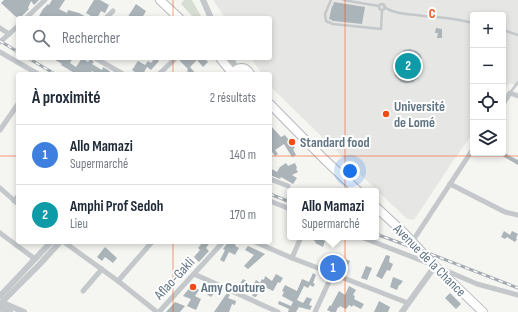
<!DOCTYPE html>
<html lang="fr">
<head>
<meta charset="utf-8">
<style>
	:root { --surface:#fff; --page:#f6f6f7; --text:#1f2937; --muted:#747a83; --line:#e0e1e3; --accent:#f14c15 }
	body { margin:0; font-family:"Sofia Sans Condensed",sans-serif; background:var(--page); color:var(--text) }
	.controls { position:absolute; right:12px; top:12px; display:grid; overflow:hidden; border-radius:4px; box-shadow:0 2px 6px #0003 }
	.controls button { width:36px; height:36px; display:grid; place-items:center; padding:0; border:0; border-bottom:1px solid var(--line); background:var(--surface); color:var(--text); font:20px sans-serif }
	.you { position:absolute; left:350px; top:171px; width:14px; height:14px; margin:-10px; border:3px solid #fff; border-radius:50%; background:#1a73e8; box-shadow:0 0 0 6px #1a73e833 }
	.badge { display:grid; place-items:center; width:26px; height:26px; border-radius:50%; background:var(--accent); color:#fff; font-size:13px; font-weight:700 }
	.pin { position:absolute; translate:-50% -50%; border:2px solid #fff; box-shadow:0 1px 4px #0006 }
	.popup { position:absolute; left:287px; top:188px; width:92px; height:52px; box-sizing:border-box; display:grid; place-content:center; border-radius:4px; background:var(--surface); filter:drop-shadow(0 1px 3px #0005); font-size:13px; white-space:nowrap; color:var(--muted) }
	.popup b { font-size:15px; color:var(--text) }
	.popup::after { content:''; position:absolute; left:50%; top:100%; margin-left:-8px; border:8px solid transparent; border-top-color:var(--surface) }
	.list { margin:0; padding:0; list-style:none }
	h2 { display:flex; justify-content:space-between; align-items:center; height:52px; margin:0; padding:0 16px; font-size:17px }
	h2 small { font-size:13px; font-weight:400; color:var(--muted) }
	.list li { display:grid; grid-template-columns:26px 1fr auto; gap:12px; align-items:center; box-sizing:border-box; height:60px; padding:0 16px; border-top:1px solid var(--line) }
	.list b { display:block; font-size:15px; white-space:nowrap }
	.list p { margin:0; font-size:13px; white-space:nowrap; color:var(--muted) }
	.list em { font-size:13px; font-style:normal; color:var(--muted) }
	.icon { flex:none; width:22px; height:22px; fill:none; stroke:currentColor; stroke-width:2; stroke-linecap:round; stroke-linejoin:round }
	.map { position:relative; flex:none; width:518px; height:312px; overflow:hidden }
	.search { position:absolute; background:var(--surface); box-shadow:0 2px 6px #0003; left:16px; top:16px; width:256px; height:44px; display:flex; align-items:center; gap:10px; box-sizing:border-box; padding:0 14px; border-radius:4px; color:var(--muted); font-size:15px }
	.panel { position:absolute; background:var(--surface); box-shadow:0 2px 6px #0003; left:16px; top:72px; width:256px; height:172px; border-radius:4px }
	.map>svg:first-child { display:block }
	.built { fill:#e6e7e5 }
	.green { fill:#d6ddd2 }
	.building { fill:#abb4b9 }
	.lines { fill:none; stroke-linecap:round; stroke-linejoin:round }
	.primary-casing { stroke:#b7bbbf; stroke-width:10 }
	.service { stroke:#c4c8cb; stroke-width:2.5 }
	.minor { stroke:#c4c8cb; stroke-width:5 }
	.tertiary { stroke:#c4c8cb; stroke-width:6 }
	.primary { stroke:#fff; stroke-width:8 }
	.rail-casing { stroke:#a4aab0; stroke-width:3 }
	.rail { stroke:#fff; stroke-width:1.5; stroke-dasharray:4.5; stroke-linecap:butt }
	.grid { fill:none; stroke:#f14c15; stroke-width:1; stroke-opacity:0.55 }
	.poi-dot { fill:#f14c15; stroke:#fff; stroke-width:1.5 }
	.labels { text-anchor:middle; stroke-width:4; stroke-linejoin:round; paint-order:stroke }
	.poi-label { font-size:14px; font-weight:bold; fill:#627585; stroke:#fff; text-anchor:start }
	.street-label { font-size:14px; fill:#627585; stroke:#fff }
	.grid-label { font-size:13px; text-anchor:middle; font-weight:bold; fill:#f14c15; stroke:#fff; stroke-width:4; stroke-linejoin:round; paint-order:stroke }
</style>
</head>
<body>
<div class="map">
<svg width="518" height="312" viewBox="0 0 518 312">
	<rect width="100%" height="100%" fill="#f5f5f1"/>
	<path class="built" d="M213,0h305v86l-9,-3 -6,8v-76h-30v118l-20,28 -39,59 -7,-1 -44,-42 -93,-91v-12h-8l-11,-16h19v-40h-45z"/>
	<path class="green" d="M184,0h8l10,18h-8l-13,-14z"/>
	<g class="building">
		<path d="M4,0h35l-5,5 -3,-4 -3,7 1,1 -9,9h-2l-3,-2 -14,-13z"/>
		<path d="M52,0h13l-6,9 8,4 1,-3 11,3 9,5h-50l5,-9 5,-5 1,1z"/>
		<path d="M94,0h6l9,5 -4,8 -4,-2 -4,7h-7l1,-2 -5,-3z"/>
		<path d="M334,2l31,5 -3,17 -28,-3h-2v-1l-3,-1 3,-13h1z"/>
		<path d="M136,4l10,7 -4,7h-15z"/>
		<path d="M436,28l6,1v9h-5l1,-5h-3z"/>
		<path d="M410,49l6,2 4,3 2,4 -2,1 2,9 -1,4 -3,6 -5,4 -5,1h-3l-4,-1 -6,-6 -1,-6 1,-5 5,-8 -3,-2 7,-5z"/>
		<path d="M52,58h21l-3,5 6,4 6,-9 6,4 3,-4 1,2 2,2 -2,2 10,6 1,-3 7,4 -2,3h-11l-5,-3 -2,3h-14l-15,-9 1,-1z"/>
		<path d="M155,58l4,3 -8,9 -4,-3 -4,7h-5l-6,-4 6,-9 7,4 3,-4 3,2z"/>
		<path d="M181,58h23l4,4 -5,5 -6,-7 -7,7 6,7h-11l3,-3 -1,-1 1,-1 -9,-9z"/>
		<path d="M270,125l11,12 4,-2 10,13 -2,1 3,6 -4,2 -8,-13 -9,6 3,4 -3,2 -3,-4 -2,-2z"/>
		<path d="M497,153h10l-1,1 12,6v5z"/>
		<path d="M286,163l2,3 7,-3 2,5 -1,1 2,3 -6,3 5,3 -4,6 -12,-7 -1,2 -10,-4v-7l7,4 3,-5z"/>
		<path d="M504,231l6,4 2,-4 6,3 -2,4 1,1 -2,3 -8,-5 -2,2 -4,-2z"/>
		<path d="M309,237h7l9,4 -2,6 -8,-4 1,-1z"/>
		<path d="M203,242h7l-4,6 3,3 -10,11 -5,-5 6,-7 -2,-2z"/>
		<path d="M228,242h3l5,3 -1,1 4,2 -4,7 -6,-3 -5,10 -4,-2 5,-10 -2,-1z"/>
		<path d="M248,246l17,8 -17,15 -4,-3 10,-11 -9,-5z"/>
		<path d="M105,247l12,11 -4,5 -8,-6 -3,4 -5,-4z"/>
		<path d="M386,255l4,1 -1,6 4,2 -3,7 -3,-1 -5,9 -6,-3 3,-6z"/>
		<path d="M342,258l8,3 -4,9 -7,-3z"/>
		<path d="M366,266l6,2 -5,12 -6,-2z"/>
		<path d="M313,273l3,2 -3,8 2,1 -2,3 -3,-2 -2,3 -4,-2 -7,14 6,3 4,-6 5,2 -3,6 3,1 -2,4 -11,-3 -3,5h-8l1,-3 -11,-5 1,-3 12,5 2,-4 -11,-6 2,-4 -2,-1 3,-6 12,6 5,-12 7,3z"/>
		<path d="M276,274l7,4 -3,5 -2,-1 -5,9 -6,-3 -1,1 -5,-2 -5,10 -4,-1 5,-8 -4,-2 3,-6 4,3 2,-4 2,1 1,-4 7,5z"/>
		<path d="M393,277l10,4 -3,4h-1l-2,5 -7,-3z"/>
		<path d="M243,279l5,3 -4,8 -6,-3z"/>
		<path d="M192,285l7,5 -4,6 6,3 -5,11 -9,-4 4,-7 -8,-3z"/>
		<path d="M349,286l7,4 -3,5 2,1 -1,3 10,5 -3,5 -8,-4 -1,2 -3,-2 -3,4 -6,-3 -1,2 -1,-1 -2,5h-5l-4,-2 3,-5 1,1 8,-15 6,4z"/>
		<path d="M208,287l8,4 -5,6 -7,-5z"/>
		<path d="M227,293l3,2 -2,3 8,3 -1,4 -3,-1 -3,8h-15z"/>
		<path d="M450,293l11,11 -5,5 -11,-11z"/>
		<path d="M379,301l11,6 -2,5h-14z"/>
		<path d="M175,302l10,4 -5,6h-14z"/>
	</g>
	<g class="lines">
		<g class="primary-casing">
			<g id="primary">
				<path d="M160,0l19,18"/>
				<path d="M220,58l13,16"/>
				<path d="M233,74c4,-8 13,-8 17,0"/>
				<path d="M270,104l54,55 34,32"/>
				<path d="M376,207l29,27 30,32 48,46"/>
			</g>
		</g>
		<g class="service">
			<path d="M331,0l-6,14 1,7 7,3 48,5 1,-19"/>
			<path d="M343,0l36,6"/>
			<circle cx="382" cy="7" r="3"/>
			<path d="M384,7c12,8 26,7 39,9 17,1 34,3 50,7"/>
			<path d="M503,30l15,5"/>
			<path d="M510,93l8,-11"/>
		</g>
		<g class="minor">
			<path d="M26,18l19,-18"/>
			<path d="M106,18l7,-7"/>
			<path d="M0,28l9,6"/>
			<path d="M0,42l18,-16"/>
			<path d="M0,52l38,22"/>
			<path d="M95,58l28,16"/>
			<path d="M159,74l17,-16"/>
			<path d="M503,104l7,-11 8,3"/>
			<path d="M0,130l18,-26"/>
			<path d="M270,179l18,7"/>
			<path d="M450,184l55,28 13,3"/>
			<path d="M0,188l18,16"/>
			<path d="M14,201l4,-5"/>
			<path d="M270,201l20,8"/>
			<path d="M0,233l35,26"/>
			<path d="M361,237l72,28"/>
			<path d="M64,242l54,39 39,31"/>
			<path d="M255,242l37,16 116,45"/>
			<path d="M412,242l61,-93"/>
			<path d="M292,258l9,-21"/>
			<path d="M440,268l37,16 41,11"/>
			<path d="M194,274l84,38"/>
			<path d="M118,281l34,-39"/>
			<path d="M83,291l19,-22"/>
			<path d="M159,312l64,-70"/>
			<path d="M315,312l18,-39"/>
		</g>
		<g class="tertiary">
			<path d="M203,0l8,18"/>
			<path d="M231,58l5,11"/>
			<path d="M0,296l51,-54"/>
			<path d="M3,303l21,9"/>
			<path d="M1,308l9,4"/>
			<path d="M0,309l3,-3v-5l36,-36 21,-23"/>
			<path d="M402,312l33,-46"/>
		</g>
		<use href="#primary" class="primary"/>
		<g class="rail-casing">
			<g id="rail">
				<path d="M0,41l18,11"/>
				<path d="M28,58l27,16"/>
				<path d="M270,194l20,8"/>
				<path d="M376,234l43,16"/>
				<path d="M423,251l95,37"/>
			</g>
		</g>
		<use href="#rail" class="rail"/>
	</g>
	<path class="grid" d="M173,0v18M345,0v312M173,58v16M0,156h18M270,156h248M173,242v70"/>
	<g class="poi-dot">
		<circle cx="386" cy="114" r="4"/>
		<circle cx="292" cy="142" r="4"/>
		<circle cx="193" cy="287" r="4"/>
	</g>
	<g class="labels">
		<g class="poi-label">
			<text x="394" y="111">Université<tspan x="394" dy="16">de Lomé</tspan></text>
			<text x="300" y="147">Standard food</text>
			<text x="201" y="292">Amy Couture</text>
		</g>
		<g class="street-label">
			<text transform="translate(430 260) rotate(45)" y="5">Avenue de la Chance</text>
			<text transform="translate(174 278) rotate(-47)" y="5">Aflao-Gakli</text>
		</g>
	</g>
	<g class="grid-label">
		<text x="432" y="18">C</text>
	</g>
</svg>
<div class="controls">
<button>+</button>
<button>−</button>
<button><svg class="icon" aria-label="locate" viewBox="0 0 24 24"><circle cx="12" cy="12" r="6"/><path d="M12 2v4M12 18v4M2 12h4M18 12h4"/></svg></button>
<button><svg class="icon" aria-label="layers" viewBox="0 0 24 24"><path d="M12 4l9 5-9 5-9-5zM3 14l9 5 9-5"/></svg></button>
</div>
<div class="you"></div>
<div class="pin badge" style="left:333px;top:268px;background:#3f7fe0">1</div>
<div class="popup"><b>Allo Mamazi</b>Supermarché</div>
<div class="pin badge" style="left:408px;top:66px;background:#0f9aa8">2</div>
<div class="search"><svg class="icon" aria-label="search" viewBox="0 0 24 24"><circle cx="10" cy="10" r="6"/><path d="M15 15l6 6"/></svg>Rechercher</div>
<section class="panel">
<h2>À proximité<small>2 résultats</small></h2>
<ul class="list">
<li><span class="badge" style="background:#3f7fe0">1</span><div><b>Allo Mamazi</b><p>Supermarché</p></div><em>140 m</em></li>
<li><span class="badge" style="background:#0f9aa8">2</span><div><b>Amphi Prof Sedoh</b><p>Lieu</p></div><em>170 m</em></li>
</ul>
</section>
</div>
</body>
</html>
